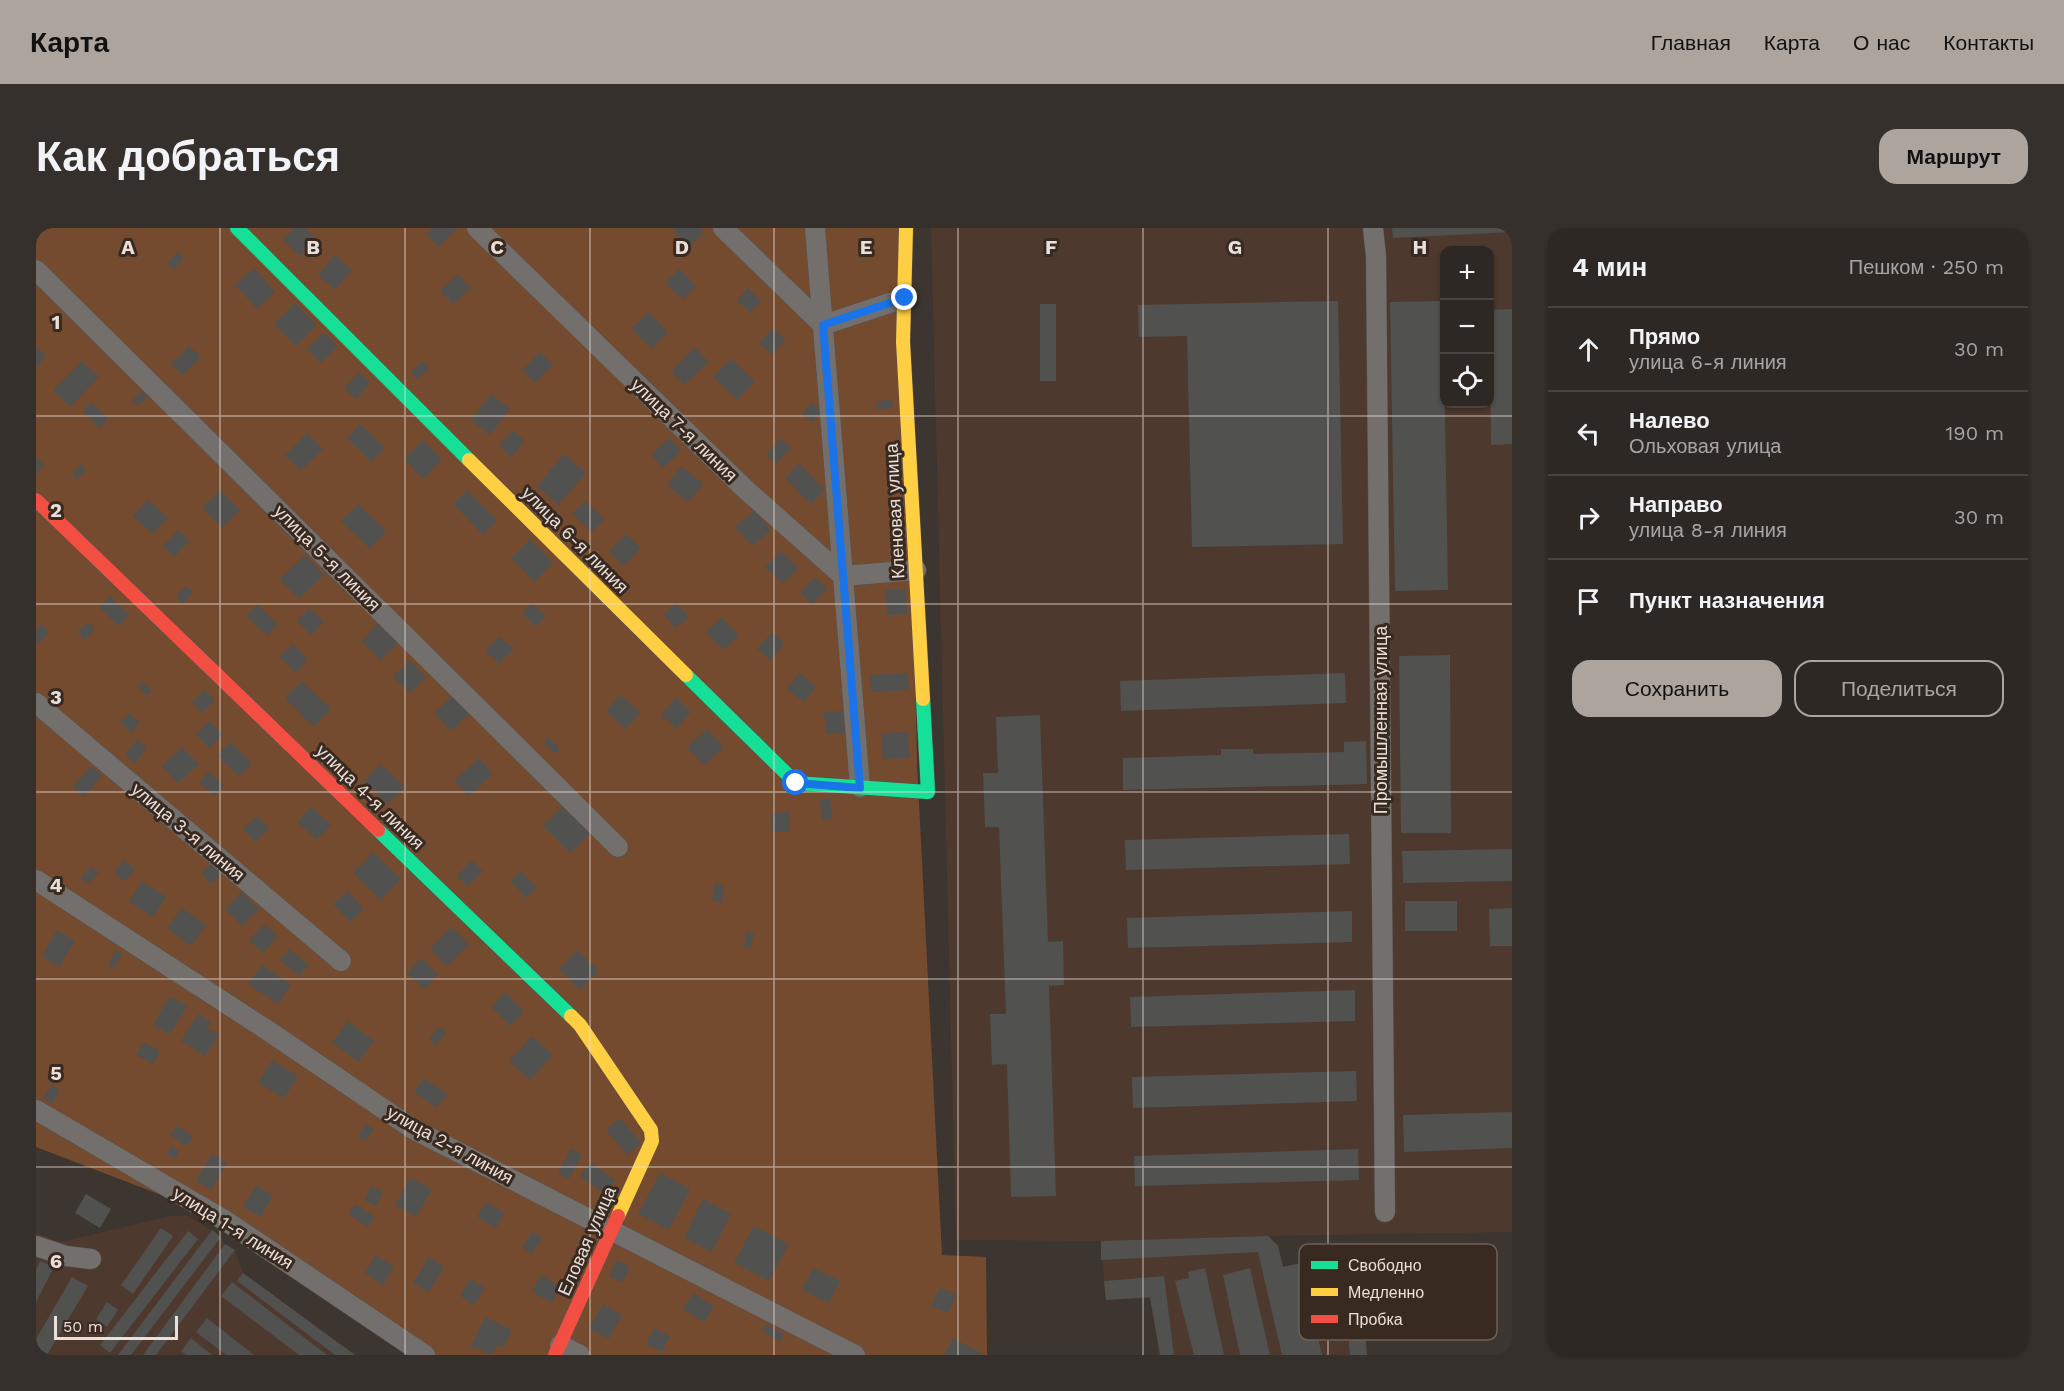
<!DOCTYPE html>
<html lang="ru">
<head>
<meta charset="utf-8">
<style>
	:root { --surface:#2e2824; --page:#36302c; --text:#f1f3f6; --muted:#a7a6a6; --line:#494441; --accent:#ada49e }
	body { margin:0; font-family:"Work Sans",sans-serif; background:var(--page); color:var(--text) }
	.controls { position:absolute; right:18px; top:18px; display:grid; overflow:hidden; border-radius:12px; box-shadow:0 2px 4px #0004 }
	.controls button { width:54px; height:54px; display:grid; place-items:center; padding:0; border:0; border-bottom:2px solid var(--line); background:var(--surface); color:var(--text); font:30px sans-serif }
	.scale { position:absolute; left:18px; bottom:15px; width:124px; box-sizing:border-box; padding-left:6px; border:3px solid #eadfd9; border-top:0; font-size:16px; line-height:21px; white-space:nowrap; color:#eadfd9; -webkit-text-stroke:4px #392a21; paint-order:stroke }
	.stop { position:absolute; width:18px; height:18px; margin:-14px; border:4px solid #1a73e8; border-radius:50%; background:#fff }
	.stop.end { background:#1a73e8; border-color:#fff; box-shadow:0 2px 6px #0008 }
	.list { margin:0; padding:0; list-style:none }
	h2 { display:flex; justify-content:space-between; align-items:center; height:78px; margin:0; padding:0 24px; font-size:26px }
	h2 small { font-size:20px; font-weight:400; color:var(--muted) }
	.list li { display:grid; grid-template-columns:39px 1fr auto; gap:18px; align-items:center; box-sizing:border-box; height:84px; padding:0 24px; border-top:2px solid var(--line) }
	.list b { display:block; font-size:22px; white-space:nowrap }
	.list p { margin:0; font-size:20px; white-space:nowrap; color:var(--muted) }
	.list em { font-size:20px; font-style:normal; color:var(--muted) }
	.actions { display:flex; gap:12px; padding:18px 24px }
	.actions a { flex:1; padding:14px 0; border:2px solid var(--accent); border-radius:18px; text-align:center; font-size:21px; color:var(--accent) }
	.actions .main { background:var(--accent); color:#111 }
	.icon { flex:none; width:33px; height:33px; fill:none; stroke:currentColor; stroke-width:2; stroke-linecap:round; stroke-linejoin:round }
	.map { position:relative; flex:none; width:1476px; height:1127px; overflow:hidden; border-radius:18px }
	header { display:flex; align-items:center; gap:36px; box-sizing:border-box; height:84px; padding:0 30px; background:var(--accent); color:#111 }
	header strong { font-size:28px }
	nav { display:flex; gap:33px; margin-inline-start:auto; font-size:21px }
	.intro { display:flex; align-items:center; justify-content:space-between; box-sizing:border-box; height:144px; padding:0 36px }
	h1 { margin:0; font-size:42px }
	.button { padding:15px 27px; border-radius:18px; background:var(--accent); color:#111; font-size:21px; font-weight:700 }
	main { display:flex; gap:36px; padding:0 36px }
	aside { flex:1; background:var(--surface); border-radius:18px; box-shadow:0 2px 4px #0004 }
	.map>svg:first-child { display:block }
	.built { fill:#4d392d; fill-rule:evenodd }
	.green { fill:#754b2f }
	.building { fill:#51514f }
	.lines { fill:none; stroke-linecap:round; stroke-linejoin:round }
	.street-casing { stroke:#58514c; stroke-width:21 }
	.fast-casing { stroke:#58514c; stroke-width:15 }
	.slow-casing { stroke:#58514c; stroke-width:15 }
	.jam-casing { stroke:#58514c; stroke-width:15 }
	.street { stroke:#736f6c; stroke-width:20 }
	.fast { stroke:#16e098; stroke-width:14 }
	.slow { stroke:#ffcf43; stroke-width:14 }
	.jam { stroke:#f24e42; stroke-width:14 }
	.route { stroke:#1a73e8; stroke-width:8 }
	.grid { fill:none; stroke:#eadfd9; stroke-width:1.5; stroke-opacity:0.55 }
	.labels { text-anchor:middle; stroke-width:6; stroke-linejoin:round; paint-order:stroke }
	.street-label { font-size:18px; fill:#eadfd9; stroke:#392a21 }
	.key { fill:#392a21; stroke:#6e6058; stroke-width:1.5 }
	.key-label { font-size:16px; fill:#eadfd9 }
	.grid-label { font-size:20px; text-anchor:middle; font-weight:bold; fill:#eadfd9; stroke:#392a21; stroke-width:6; stroke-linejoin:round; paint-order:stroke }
</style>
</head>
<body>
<header>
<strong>Карта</strong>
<nav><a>Главная</a><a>Карта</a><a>О нас</a><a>Контакты</a></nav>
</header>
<div class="intro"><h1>Как добраться</h1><a class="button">Маршрут</a></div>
<main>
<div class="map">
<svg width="1476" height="1127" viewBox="0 0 1476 1127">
	<rect width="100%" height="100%" fill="#3d3530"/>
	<g class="built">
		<path d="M895,0h581v1004l-243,4 9,10 5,21 27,-6 3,9 41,-10 8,37 5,58h-207l-10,-57 -44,2 -5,-59 -145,-1zM1408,22h46v154h-46z"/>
		<path d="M133,988h20l32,21 4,7 10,6 8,23 112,82h-319v-122l26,9z"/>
	</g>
	<path class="green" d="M0,0h870l11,536 25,491 44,2 1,98h-566l-184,-131 -201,-77z"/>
	<g class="building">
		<path d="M258,0h10l12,11 -16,17 -17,-16z"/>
		<path d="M397,0h24l-18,19 -13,-13z"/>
		<path d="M639,0h25l4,5 -15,14 -16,-17z"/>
		<path d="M1356,0h120v4l-119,6z"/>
		<path d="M142,24l6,7 -10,10 -7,-6z"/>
		<path d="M299,27l17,15 -17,20 -17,-15z"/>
		<path d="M218,40l21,24 -18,17 -22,-24z"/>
		<path d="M643,41l17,17 -13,14 -18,-17z"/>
		<path d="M422,46l13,14 -18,16 -13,-13z"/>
		<path d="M712,60l13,13 -11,12 -13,-13z"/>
		<path d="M1302,73l5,243 -151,3 -5,-211 -48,1 -1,-32z"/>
		<path d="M1407,73l5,289 -53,1 -5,-289z"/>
		<path d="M259,75l22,22 -21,21 -22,-22z"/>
		<rect x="1004" y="76" width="16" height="77"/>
		<path d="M1476,81v135l-21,1 -1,-135z"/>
		<path d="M613,84l19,21 -17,16 -19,-21z"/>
		<path d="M737,100l13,12 -14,15 -13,-12z"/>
		<path d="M288,104l14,14 -17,17 -14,-14z"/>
		<path d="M153,118l12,11 -18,18 -12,-11z"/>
		<path d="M0,119l10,9 -10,12z"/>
		<path d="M659,119l14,15 -25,23 -13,-14z"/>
		<path d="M504,124l13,13 -18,18 -13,-13z"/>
		<path d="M695,131l24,23 -18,18 -24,-23z"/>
		<path d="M46,133l17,16 -29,30 -17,-17z"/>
		<path d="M386,133l7,7 -11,11 -7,-7z"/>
		<path d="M323,144l12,11 -15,16 -12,-11z"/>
		<path d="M106,163l5,6 -10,9 -5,-6z"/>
		<path d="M455,166l19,15 -20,26 -19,-15z"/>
		<path d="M856,171l1,8 -15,3 -2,-8z"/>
		<path d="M55,174l17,16 -8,10 -18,-17z"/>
		<path d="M775,174l11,9 -10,12 -10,-9z"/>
		<path d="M324,196l25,24 -14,14 -24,-24z"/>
		<path d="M477,202l12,11 -14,16 -12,-12z"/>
		<path d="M271,205l16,16 -22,22 -16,-16z"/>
		<path d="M633,210l12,13 -18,17 -12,-14z"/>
		<path d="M745,210l10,10 -15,16 -10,-10z"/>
		<path d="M387,212l19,20 -19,19 -19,-20z"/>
		<path d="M528,226l22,19 -28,32 -21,-19z"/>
		<path d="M0,229l8,7 -8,10z"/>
		<path d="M763,235l26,27 -14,14 -26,-26z"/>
		<path d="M45,236l5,5 -9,10 -5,-5z"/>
		<path d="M645,238l22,18 -15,18 -21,-17z"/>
		<path d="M184,262l20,20 -18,18 -20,-20z"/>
		<path d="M431,262l30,30 -14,15 -30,-31z"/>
		<path d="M112,271l20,19 -15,16 -20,-18z"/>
		<path d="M549,273l20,18 -13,13 -20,-18z"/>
		<path d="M322,276l28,27 -16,18 -29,-28z"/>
		<path d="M718,282l17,20 -19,16 -17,-19z"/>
		<path d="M142,302l11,11 -15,16 -11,-11z"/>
		<path d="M590,306l15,14 -18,18 -14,-15z"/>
		<path d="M494,311l23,24 -19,19 -23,-24z"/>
		<path d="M745,323l17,17 -15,16 -18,-17z"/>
		<path d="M269,327l19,20 -25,24 -20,-20z"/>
		<path d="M779,349l12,12 -15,16 -12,-13z"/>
		<path d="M150,358l7,6 -10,12 -7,-7z"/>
		<path d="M870,361l1,25 -20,1 -2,-25z"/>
		<path d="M74,368l19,19 -11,11 -19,-19z"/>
		<path d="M496,375l14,13 -10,11 -14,-14z"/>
		<path d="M641,375l12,15 -14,10 -11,-14z"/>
		<path d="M221,377l21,19 -11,12 -21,-20z"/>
		<path d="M273,380l15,13 -13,14 -14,-14z"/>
		<path d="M685,389l18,18 -15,15 -18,-17z"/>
		<path d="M52,394l7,7 -10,11 -8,-8z"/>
		<path d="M343,394l20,20 -18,18 -20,-19z"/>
		<path d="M5,396l8,8 -11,12 -2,-2v-13z"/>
		<path d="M736,404l13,11 -15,17 -13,-11z"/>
		<path d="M463,408l15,13 -15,15 -14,-13z"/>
		<path d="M257,416l15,16 -13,13 -15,-16z"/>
		<path d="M1414,427l1,178h-50l-2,-177z"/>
		<path d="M373,432l17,17 -16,16 -17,-16z"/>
		<path d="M763,445l17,13 -12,16 -17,-13z"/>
		<path d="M872,445l1,17 -38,2 -1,-17z"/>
		<path d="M1309,445l1,30 -225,8 -1,-30z"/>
		<path d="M266,453l29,28 -17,18 -29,-29z"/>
		<path d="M107,454l9,9 -5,5 -10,-9z"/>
		<path d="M169,462l10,10 -13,13 -10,-11z"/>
		<path d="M585,467l19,18 -15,16 -19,-18z"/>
		<path d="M417,468l16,18 -18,17 -17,-18z"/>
		<path d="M640,470l15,14 -15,17 -15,-14z"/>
		<path d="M807,483l2,22 -19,1 -2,-22z"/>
		<path d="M92,485l12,9 -8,10 -12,-9z"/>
		<path d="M1004,487l8,227 15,-1 1,44 -15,1 7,210 -45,1 -4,-133 -15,1 -2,-51h16l-7,-187h-14l-2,-54h15l-2,-56z"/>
		<path d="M173,493l14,13 -14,14 -13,-13z"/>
		<path d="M671,501l17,18 -20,18 -17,-18z"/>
		<path d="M872,504l1,26 -26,1 -2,-26z"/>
		<path d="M512,509l12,12 -5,5 -12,-12z"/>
		<path d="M101,512l10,7 -12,16 -10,-8z"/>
		<path d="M1330,513l1,43 -244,6v-32l98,-3v-6h32v5l91,-2v-10z"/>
		<path d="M194,514l22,21 -13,13 -22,-20z"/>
		<path d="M146,519l17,17 -21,19 -16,-17z"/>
		<path d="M443,530l14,16 -24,22 -15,-15z"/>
		<path d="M345,536l24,23 -17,17 -24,-23z"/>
		<path d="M55,538l11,10 -18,21 -11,-10z"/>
		<path d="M172,543l16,14 -9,11 -16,-13z"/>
		<path d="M794,570l3,20 -11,2 -2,-20z"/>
		<path d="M528,577l28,27 -22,21 -27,-27z"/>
		<path d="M275,579l20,18 -14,15 -20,-18z"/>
		<path d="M753,584l1,19 -18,1 -1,-19z"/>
		<path d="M221,588l12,13 -14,13 -12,-13z"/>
		<path d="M1313,606l1,30 -224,6 -1,-30z"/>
		<path d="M1476,621v32l-109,2 -1,-32z"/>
		<path d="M337,624l28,27 -20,21 -28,-27z"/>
		<path d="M180,631l10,11 -15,14 -10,-11z"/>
		<path d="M88,632l11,9 -10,12 -11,-8z"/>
		<path d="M436,632l11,11 -15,15 -11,-10z"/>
		<path d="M55,638l8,7 -10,11 -8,-6z"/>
		<path d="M485,643l16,17 -11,10 -16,-17z"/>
		<path d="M106,653l24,16 -13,20 -24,-15z"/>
		<path d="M678,656l10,1 -2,18 -10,-1z"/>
		<path d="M311,663l17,18 -14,13 -17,-18z"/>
		<path d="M206,664l17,17 -17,17 -17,-17z"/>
		<rect x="1369" y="673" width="52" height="30"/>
		<path d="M146,680l24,17 -15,21 -24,-18z"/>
		<path d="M1476,680v38h-22l-1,-37z"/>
		<path d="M1316,683v31l-224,6 -1,-30z"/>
		<path d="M228,696l14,12 -14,17 -15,-12z"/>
		<path d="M415,699l18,17 -22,22 -17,-17z"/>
		<path d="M21,702l18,11 -16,26 -17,-11z"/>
		<path d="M710,704l8,1 -3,15 -7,-1z"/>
		<path d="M253,721l20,16 -10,11 -19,-16z"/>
		<path d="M79,722l7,4 -8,15 -6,-3z"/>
		<path d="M541,722l22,21 -19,19 -21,-21z"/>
		<path d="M385,730l17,16 -13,15 -18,-15z"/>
		<path d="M226,737l29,20 -13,19 -30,-20z"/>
		<path d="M1319,762v31l-224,6 -1,-30z"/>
		<path d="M469,764l19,20 -14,14 -19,-19z"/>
		<path d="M134,768l17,10 -17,28 -17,-9z"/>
		<path d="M162,786l13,8 -4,6 12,7 -14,21 -24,-15z"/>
		<path d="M312,793l26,20 -16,21 -26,-20z"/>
		<path d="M403,799l7,6 -10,12 -7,-6z"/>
		<path d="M496,808l21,19 -23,25 -21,-19z"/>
		<path d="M107,814l17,9 -7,13 -17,-9z"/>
		<path d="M236,832l26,16 -14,22 -26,-15z"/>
		<path d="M1320,843l1,30 -224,7 -1,-31z"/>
		<path d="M388,850l23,16 -10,14 -23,-16z"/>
		<path d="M16,857l8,6 -8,13 -9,-6z"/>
		<path d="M1476,884v36l-108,4 -1,-37z"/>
		<path d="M584,890l21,25 -14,12 -21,-25z"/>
		<path d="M330,896l8,5 -8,12 -8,-5z"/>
		<path d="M141,898l16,11 -6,9 -17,-11z"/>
		<path d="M135,918l8,5 -4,8 -9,-5z"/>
		<path d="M535,921l11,6 -13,24 -11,-6z"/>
		<path d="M1322,921l1,31 -224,6 -1,-30z"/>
		<path d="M176,926l15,9 -16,27 -15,-9z"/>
		<path d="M554,934l25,18 -10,14 -25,-18z"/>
		<path d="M624,945l30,16 -21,41 -31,-16z"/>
		<path d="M374,950l22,11 -16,28 -21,-12z"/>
		<path d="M220,957l17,11 -13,21 -17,-11z"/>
		<path d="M335,958l12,6 -7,14 -12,-6z"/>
		<path d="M50,966l25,15 -11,19 -25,-15z"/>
		<path d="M667,971l28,15 -19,38 -28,-14z"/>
		<path d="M450,974l19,11 -9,15 -19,-11z"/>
		<path d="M319,976l20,13 -7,10 -20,-13z"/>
		<path d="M718,998l35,18 -20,37 -35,-18z"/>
		<path d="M125,1000l12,8 -40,58 -12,-9z"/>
		<path d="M176,1002l9,7 -90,118h-13z"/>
		<path d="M152,1003l10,8 -88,114 -10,-8z"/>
		<path d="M496,1004l10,6 -10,16 -10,-6z"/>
		<path d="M1232,1008l10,10 5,21 27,-6 3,9 41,-10 6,24 -52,10 14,61h-40l-24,-103 -157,8v-19z"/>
		<path d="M189,1016l10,6 -79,105h-13z"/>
		<path d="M340,1027l18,12 -11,18 -18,-12z"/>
		<path d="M393,1029l15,10 -15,25 -16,-9z"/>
		<path d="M581,1032l13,7 -8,16 -13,-7z"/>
		<path d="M4,1033l14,6 -18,35v-32z"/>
		<path d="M777,1040l27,13 -11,22 -27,-13z"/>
		<path d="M1169,1040l19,87h-30l-19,-74 14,-3 -1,-6z"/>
		<path d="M1214,1040l20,87h-30l-17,-80z"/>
		<path d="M207,1045l112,82h-20l-98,-74z"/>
		<path d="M505,1047l20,12 -9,16 -20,-11z"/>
		<path d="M1128,1048l10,79h-14l-10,-58 -44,3 -2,-19z"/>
		<path d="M36,1049l16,9 -41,69h-11v-16z"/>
		<path d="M434,1051l15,9 -11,17 -14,-9z"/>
		<path d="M196,1054l95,73h-28l-78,-59z"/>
		<path d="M904,1059l17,8 -9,18 -17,-7z"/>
		<path d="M657,1065l21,13 -10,16 -21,-13z"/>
		<path d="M1326,1069l5,58h-17l-5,-57z"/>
		<path d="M71,1074l11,8 -11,17 -11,-8z"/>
		<path d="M567,1076l19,11 -13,24 -20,-10z"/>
		<path d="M449,1089l27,13 -9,18 -6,-3 -5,10 -21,-9z"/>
		<path d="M171,1090l47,37h-28l-30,-23z"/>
		<path d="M730,1096l18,10 -4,8 -18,-11z"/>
		<path d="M618,1100l16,8 -8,16 -16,-8z"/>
		<path d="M155,1110l21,17h-26l-5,-4z"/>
		<path d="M917,1110l31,17h-40z"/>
	</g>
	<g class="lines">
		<g class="street-casing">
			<g id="street">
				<path d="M441,0l267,260 99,88 73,-6"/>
				<path d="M687,0l100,97 82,-27"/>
				<path d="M779,0l45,559"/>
				<path d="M1337,0l3,28 9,956"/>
				<path d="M0,42l582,577"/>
				<path d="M0,475l305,258"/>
				<path d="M0,652l231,150 146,99 442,226"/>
				<path d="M0,882l190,111 199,134"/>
				<path d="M0,1018l30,10 25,3"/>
				<path d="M524,1117l20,10"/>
			</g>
		</g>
		<g class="fast-casing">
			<g id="fast">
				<path d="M201,0l232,232"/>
				<path d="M650,447l110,108 132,9 -5,-93"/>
				<path d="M342,602l193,186"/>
			</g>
		</g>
		<g class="slow-casing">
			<g id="slow">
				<path d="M870,0l-3,114 20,357"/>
				<path d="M433,232l217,215"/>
				<path d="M535,788l9,9 71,105 1,11 -34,75"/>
			</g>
		</g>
		<g class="jam-casing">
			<g id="jam">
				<path d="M0,272l342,330"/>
				<path d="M519,1127l63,-139"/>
			</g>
		</g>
		<use href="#street" class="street"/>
		<use href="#fast" class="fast"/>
		<use href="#slow" class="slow"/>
		<use href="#jam" class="jam"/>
	</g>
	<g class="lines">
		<path class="route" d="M760,555l64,5 -37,-463 82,-27"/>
	</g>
	<path class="grid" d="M184,0v1127M369,0v1127M554,0v1127M738,0v1127M922,0v1127M1107,0v1127M1292,0v1127M0,188h1476M0,376h1476M0,564h1476M0,751h1476M0,939h1476"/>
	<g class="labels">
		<g class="street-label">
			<text transform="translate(648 202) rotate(44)" y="6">улица 7-я линия</text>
			<text transform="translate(859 283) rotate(-93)" y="6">Кленовая улица</text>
			<text transform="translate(539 312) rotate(45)" y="6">улица 6-я линия</text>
			<text transform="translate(291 330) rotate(45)" y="6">улица 5-я линия</text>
			<text transform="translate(1345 492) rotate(-90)" y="6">Промышленная улица</text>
			<text transform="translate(334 569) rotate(44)" y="6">улица 4-я линия</text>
			<text transform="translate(152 604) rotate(40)" y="6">улица 3-я линия</text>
			<text transform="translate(414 917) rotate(29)" y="6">улица 2-я линия</text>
			<text transform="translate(197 1000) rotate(32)" y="6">улица 1-я линия</text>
			<text transform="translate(551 1013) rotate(-66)" y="6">Еловая улица</text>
		</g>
	</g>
	<rect x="1263" y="1016" width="198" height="96" rx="9" class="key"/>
	<rect x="1275" y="1033" width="27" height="8" fill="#16e098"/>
	<rect x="1275" y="1060" width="27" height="8" fill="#ffcf43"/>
	<rect x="1275" y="1087" width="27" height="8" fill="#f24e42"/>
	<g class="key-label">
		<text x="1312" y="1043">Свободно</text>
		<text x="1312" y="1070">Медленно</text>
		<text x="1312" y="1097">Пробка</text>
	</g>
	<g class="grid-label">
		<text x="92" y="26">A</text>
		<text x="277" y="26">B</text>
		<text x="461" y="26">C</text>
		<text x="646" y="26">D</text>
		<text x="830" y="26">E</text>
		<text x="1015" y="26">F</text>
		<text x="1199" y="26">G</text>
		<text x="1384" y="26">H</text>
		<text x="20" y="101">1</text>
		<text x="20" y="289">2</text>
		<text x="20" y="476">3</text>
		<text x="20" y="664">4</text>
		<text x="20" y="852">5</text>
		<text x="20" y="1040">6</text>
	</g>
</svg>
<div class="controls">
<button>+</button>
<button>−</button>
<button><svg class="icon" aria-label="locate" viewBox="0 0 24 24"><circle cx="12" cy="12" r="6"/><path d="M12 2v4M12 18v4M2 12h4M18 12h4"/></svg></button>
</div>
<div class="scale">50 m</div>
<div class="stop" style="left:760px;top:555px"></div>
<div class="stop end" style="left:869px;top:70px"></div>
</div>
<aside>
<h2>4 мин<small>Пешком · 250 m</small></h2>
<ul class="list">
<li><svg class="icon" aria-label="ahead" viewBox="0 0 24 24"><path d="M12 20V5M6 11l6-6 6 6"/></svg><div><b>Прямо</b><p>улица 6-я линия</p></div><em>30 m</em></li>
<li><svg class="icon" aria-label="left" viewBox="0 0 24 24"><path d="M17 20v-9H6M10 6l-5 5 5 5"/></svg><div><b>Налево</b><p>Ольховая улица</p></div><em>190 m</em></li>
<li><svg class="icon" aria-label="right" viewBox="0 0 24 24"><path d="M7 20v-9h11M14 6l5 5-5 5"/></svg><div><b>Направо</b><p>улица 8-я линия</p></div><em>30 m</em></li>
<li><svg class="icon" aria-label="arrive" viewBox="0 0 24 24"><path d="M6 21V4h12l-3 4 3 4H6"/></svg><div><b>Пункт назначения</b></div></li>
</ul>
<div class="actions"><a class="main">Сохранить</a><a>Поделиться</a></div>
</aside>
</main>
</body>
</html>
